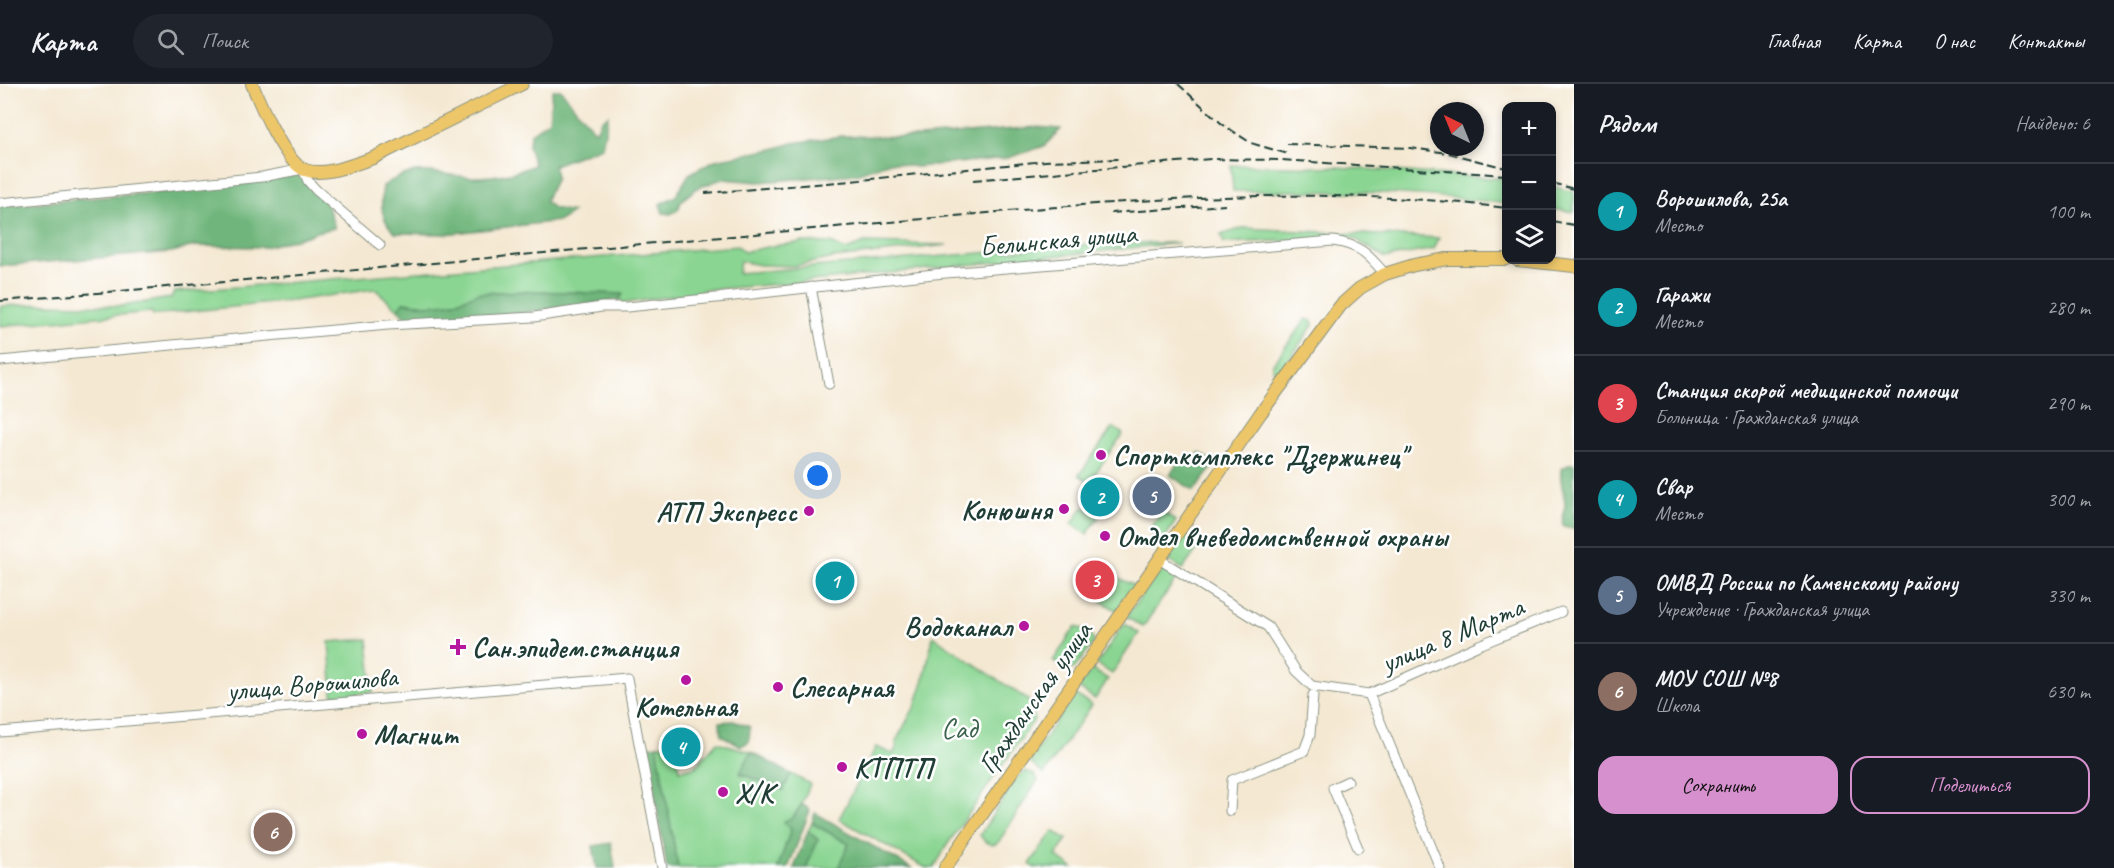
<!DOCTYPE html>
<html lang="ru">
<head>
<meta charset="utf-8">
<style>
	:root { --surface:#171b24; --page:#20242c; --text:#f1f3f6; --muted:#9ea1a6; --line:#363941; --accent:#d690ce }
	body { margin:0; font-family:Caveat,sans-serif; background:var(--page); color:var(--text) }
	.controls { position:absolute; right:18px; top:18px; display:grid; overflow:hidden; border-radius:12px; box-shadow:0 3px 9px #0003 }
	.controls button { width:54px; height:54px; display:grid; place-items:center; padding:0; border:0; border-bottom:2px solid var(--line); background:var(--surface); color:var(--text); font:30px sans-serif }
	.compass { position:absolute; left:1430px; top:18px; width:54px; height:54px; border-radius:50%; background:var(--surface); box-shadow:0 3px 9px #0003; rotate:317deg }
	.you { position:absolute; left:818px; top:392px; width:21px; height:21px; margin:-15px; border:4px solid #fff; border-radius:50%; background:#1a73e8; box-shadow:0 0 0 9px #1a73e833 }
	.badge { display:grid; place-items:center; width:39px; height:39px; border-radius:50%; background:var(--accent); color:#fff; font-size:20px; font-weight:700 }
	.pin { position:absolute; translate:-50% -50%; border:3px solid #fff; box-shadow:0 2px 6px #0006 }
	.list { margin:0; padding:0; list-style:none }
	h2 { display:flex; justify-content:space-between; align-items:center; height:78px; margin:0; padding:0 24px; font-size:26px }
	h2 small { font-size:20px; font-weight:400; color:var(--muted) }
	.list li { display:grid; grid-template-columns:39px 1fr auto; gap:18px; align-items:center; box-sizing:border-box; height:96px; padding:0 24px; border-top:2px solid var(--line) }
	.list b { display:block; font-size:22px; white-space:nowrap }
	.list p { margin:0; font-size:20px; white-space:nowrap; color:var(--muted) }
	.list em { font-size:20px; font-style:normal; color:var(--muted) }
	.actions { display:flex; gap:12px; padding:18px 24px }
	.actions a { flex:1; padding:14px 0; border:2px solid var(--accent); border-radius:18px; text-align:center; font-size:21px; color:var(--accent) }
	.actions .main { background:var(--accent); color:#111 }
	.icon { flex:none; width:33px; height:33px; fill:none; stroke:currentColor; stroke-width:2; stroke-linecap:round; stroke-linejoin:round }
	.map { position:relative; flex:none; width:1574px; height:784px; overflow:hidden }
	header { display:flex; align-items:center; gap:36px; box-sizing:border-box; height:84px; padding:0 30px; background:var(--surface); border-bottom:2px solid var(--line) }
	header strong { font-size:28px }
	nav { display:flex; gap:33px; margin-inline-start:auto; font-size:21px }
	.search { width:420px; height:54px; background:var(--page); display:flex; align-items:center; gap:15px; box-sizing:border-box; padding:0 21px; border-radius:33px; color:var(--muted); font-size:22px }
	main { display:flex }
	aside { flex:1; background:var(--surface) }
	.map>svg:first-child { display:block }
	.green { fill:#8ad592; stroke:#548963; stroke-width:1.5 }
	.forest { fill:#6fb67c; stroke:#477a58; stroke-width:1.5 }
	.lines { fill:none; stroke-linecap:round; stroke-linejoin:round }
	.minor-casing { stroke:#8a9283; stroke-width:11 }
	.major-casing { stroke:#8a9283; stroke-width:14 }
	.minor { stroke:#fff; stroke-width:9 }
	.major { stroke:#ecc669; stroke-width:12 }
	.rail { stroke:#1f3d34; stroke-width:2; stroke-dasharray:9 4.5; stroke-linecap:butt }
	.poi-dot { fill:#b5179e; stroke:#fff; stroke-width:2 }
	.labels { text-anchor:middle; stroke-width:5; stroke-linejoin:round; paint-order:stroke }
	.street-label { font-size:28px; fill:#1f3d34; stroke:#fff }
	.poi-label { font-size:28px; font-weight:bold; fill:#1f3d34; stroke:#fff; text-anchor:start }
	.park-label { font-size:28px; fill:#3a634c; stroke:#fff }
</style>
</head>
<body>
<header>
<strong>Карта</strong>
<div class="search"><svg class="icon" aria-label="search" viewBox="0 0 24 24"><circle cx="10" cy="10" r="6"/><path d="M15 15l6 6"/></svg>Поиск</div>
<nav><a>Главная</a><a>Карта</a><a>О нас</a><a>Контакты</a></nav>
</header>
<main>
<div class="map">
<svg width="1574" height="784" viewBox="0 0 1574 784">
	<rect width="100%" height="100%" fill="#fff"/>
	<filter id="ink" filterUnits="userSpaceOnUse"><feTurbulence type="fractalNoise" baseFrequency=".0167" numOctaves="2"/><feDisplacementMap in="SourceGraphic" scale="12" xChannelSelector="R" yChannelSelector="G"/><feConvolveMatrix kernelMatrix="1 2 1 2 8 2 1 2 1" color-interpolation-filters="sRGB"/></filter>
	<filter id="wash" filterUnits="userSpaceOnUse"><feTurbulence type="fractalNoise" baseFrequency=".008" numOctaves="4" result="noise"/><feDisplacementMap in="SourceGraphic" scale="24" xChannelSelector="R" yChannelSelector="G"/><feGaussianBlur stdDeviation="1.35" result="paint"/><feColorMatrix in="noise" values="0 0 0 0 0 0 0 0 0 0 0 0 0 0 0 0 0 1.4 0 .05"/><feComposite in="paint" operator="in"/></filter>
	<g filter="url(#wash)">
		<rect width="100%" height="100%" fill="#f4e8d2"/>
		<g class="green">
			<path d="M1231,81l106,2 169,12v25c-91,-13 -181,-13 -273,-13z"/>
			<path d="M1552,102l22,6v20l-22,-3z"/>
			<path d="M1243,144l196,10 -5,11 -49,9 -31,-20 -130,5 -3,-8z"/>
			<path d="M803,158l28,1 15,7 18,-7 83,2 -113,13 -40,8 -35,-1 -19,-4 -2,12 364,-30h77l-386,40 -91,7 -3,2 -74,11 -6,-3 3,-6 -91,-3 -35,1 -17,1 -24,9 -15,2 -14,1 -23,-3 -4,8 -24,-21 -83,12 -139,14 -1,-3 -152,14v-20l46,-2 75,2 50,-8 3,-6 564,-46 6,6 28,-6z"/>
			<path d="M1306,235l6,2 1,4 -31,45 -8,1 -2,-6z"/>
			<path d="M1113,343l10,7 -34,48 -10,-7z"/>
			<path d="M1082,424h6l12,7 -13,19 -15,-10z"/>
			<path d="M1162,427l14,10 -15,23 -10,-6 5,-7 -5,-3z"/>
			<path d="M1184,450l16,11 -17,24 -16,-9z"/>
			<path d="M1162,483l16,9 -35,51 -17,-10z"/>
			<path d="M1116,493l19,9 -18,25 -17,-11z"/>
			<path d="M1124,540l15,9 -27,41 -15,-10z"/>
			<path d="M1075,543l5,1 11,7 3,7 -19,26 -8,3 -14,-10z"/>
			<path d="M933,552l95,64 5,10 1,10 -87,125 -13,23h-8l-87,-49 37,-72 17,7 4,-8 -1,-5 19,-35 9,-27z"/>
			<path d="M368,555l5,53 -40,4 -4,-54z"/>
			<path d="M1091,585l17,10 -13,20 -17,-11z"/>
			<path d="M1074,610l18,11 -48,69 -15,-12z"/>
			<path d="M717,658l34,10 -10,22 42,16 8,-16 19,10 -8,20 -9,13 -2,12 -13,39h-100l-21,-123 17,-2 6,27 15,-3z"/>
			<path d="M1025,687l9,3 4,6 -40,63 -5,2 -8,-3 -5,-7 37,-58z"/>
			<path d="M812,739l37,21 -11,24h-32l12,-28 -10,-9z"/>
			<path d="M1053,747l14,8 -11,17 17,12h-38l-5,-4z"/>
		</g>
		<g class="forest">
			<path d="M552,6h9c8,9 28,37 35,41l5,-11 7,-5 -6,32 -48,18 2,13 -11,23 8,7 20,4 -14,9 -114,13 -50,-1c-14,-13 -15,-28 -12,-47 38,-26 53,-9 93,-9 21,0 40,-4 58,-12l-6,-19 3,-13 18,-13z"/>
			<path d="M1038,43l23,2 -17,17 -36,12 -92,9 -26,-5 -34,12 -72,6 -25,2 -37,-3 -25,9 -16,13 -2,7 -8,6 -8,-1 -3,-9 16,-8 13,-22 26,-14 58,-11 20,-6 49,-7 78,1z"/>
			<path d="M297,91l10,7 20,22 8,24 -19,4 -9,4 -42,11 -71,-1 -22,6 -172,14v-60l198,-17z"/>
			<path d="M531,207l92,3 -4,6 -123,16 -74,6 -16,-4 -7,-8 4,-8 23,3 14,-1 15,-2 24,-9z"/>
			<path d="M1199,369l17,10 -22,28 -24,-16 11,-17 10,7z"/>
			<path d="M1570,380h4v65l-11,-3c-2,-11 1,-12 2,-21 0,-12 -6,-23 -4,-36z"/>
			<path d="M733,637l17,6 -1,15 -8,4 -20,-11 -1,-13z"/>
			<path d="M657,661l21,123h-11l-20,-121z"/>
			<path d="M751,668l40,22 -8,16 -43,-17z"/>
			<path d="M802,720l8,6 -22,58h-10l13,-39 -8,-7 10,-5z"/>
			<path d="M815,729l96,55h-73l11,-24 -37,-21z"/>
			<path d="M808,747l10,9 -12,28h-12z"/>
			<path d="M611,759l4,25h-18l-4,-22z"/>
		</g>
	</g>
	<g filter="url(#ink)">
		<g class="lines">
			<g class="minor-casing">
				<g id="minor">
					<path d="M0,119l262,-26 41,-8 5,12 8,9 64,55"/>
					<path d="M811,203l18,97"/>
					<path d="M0,277l388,-36 146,-8 68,-10h25l89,-9 218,-24 399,-33c27,4 35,13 52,33"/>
					<path d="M1159,475l109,68 28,44 16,15 57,8"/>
					<path d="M0,648l627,-54 35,190"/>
					<path d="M1348,697l-15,7 25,60"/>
					<path d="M1230,727l2,-31 72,-29 6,-16 3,-40"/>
					<path d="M1440,784l-71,-174 110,-49 82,-33"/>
				</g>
			</g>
			<g class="major-casing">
				<g id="major">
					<path d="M252,0c8,20 33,79 53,86 20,7 49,-6 68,-12l149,-74"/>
					<path d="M1517,176l57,6"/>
					<path d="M945,784l315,-454 81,-109 19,-17 25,-14 29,-9 33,-6h59"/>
				</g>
			</g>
			<use href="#minor" class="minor"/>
			<use href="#major" class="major"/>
			<g class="rail">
				<path d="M1178,0l44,40 29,19 37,11"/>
				<path d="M1287,60l123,4 38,5 58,15"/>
				<path d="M973,96l238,-21 70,1 225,15"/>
				<path d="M1552,99l22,6"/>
				<path d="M705,109l146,-12 194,-20 77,-2"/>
				<path d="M1111,129l114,-8"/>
				<path d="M1552,137l22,4"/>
				<path d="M0,217c283,-23 565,-51 847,-75 219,-20 440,-46 659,-18"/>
			</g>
		</g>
	</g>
	<g class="poi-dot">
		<circle cx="1101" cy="371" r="6"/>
		<circle cx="1064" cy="425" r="6"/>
		<circle cx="809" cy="427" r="6"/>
		<circle cx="1105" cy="452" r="6"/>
		<circle cx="1024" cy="542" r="6"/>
		<path d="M455 554h6v6h6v6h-6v6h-6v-6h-6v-6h6z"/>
		<circle cx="686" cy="596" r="6"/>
		<circle cx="778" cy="603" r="6"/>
		<circle cx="362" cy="650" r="6"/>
		<circle cx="842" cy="683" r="6"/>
		<circle cx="723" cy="708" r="6"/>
	</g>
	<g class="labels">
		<g class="street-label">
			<text transform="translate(1058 155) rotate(-5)" y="10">Белинская улица</text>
			<text transform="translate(1452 550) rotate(-23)" y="10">улица 8 Марта</text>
			<text transform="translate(312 599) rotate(-5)" y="10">улица Ворошилова</text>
			<text transform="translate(1034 613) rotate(-55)" y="10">Гражданская улица</text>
		</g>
		<g class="poi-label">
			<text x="1113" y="381">Спорткомплекс "Дзержинец"</text>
			<text x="1052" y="435" text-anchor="end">Конюшня</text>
			<text x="797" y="437" text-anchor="end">АТП Экспресс</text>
			<text x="1117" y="462">Отдел вневедомственной охраны</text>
			<text x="1012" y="552" text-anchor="end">Водоканал</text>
			<text x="472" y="573">Сан.эпидем.станция</text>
			<text x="790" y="613">Слесарная</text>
			<text x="686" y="632" text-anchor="middle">Котельная</text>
			<text x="374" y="660">Магнит</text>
			<text x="854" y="693">КТПТП</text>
			<text x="735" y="718">Х/К</text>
		</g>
		<g class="park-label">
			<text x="959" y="654">Сад</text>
		</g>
	</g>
</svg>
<div class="controls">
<button>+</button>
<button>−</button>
<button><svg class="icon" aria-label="layers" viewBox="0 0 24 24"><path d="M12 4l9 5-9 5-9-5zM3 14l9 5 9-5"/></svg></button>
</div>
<svg class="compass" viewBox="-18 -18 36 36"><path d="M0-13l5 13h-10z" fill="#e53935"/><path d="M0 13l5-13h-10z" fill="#9ea1a6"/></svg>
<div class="you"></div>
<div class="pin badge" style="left:835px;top:497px;background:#0f9aa8">1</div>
<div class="pin badge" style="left:1100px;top:413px;background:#0f9aa8">2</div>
<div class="pin badge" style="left:1095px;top:496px;background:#e0444e">3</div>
<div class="pin badge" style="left:681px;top:663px;background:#0f9aa8">4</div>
<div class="pin badge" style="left:1152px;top:412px;background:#5c6f8a">5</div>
<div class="pin badge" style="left:273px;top:748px;background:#8d6e63">6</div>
</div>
<aside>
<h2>Рядом<small>Найдено: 6</small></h2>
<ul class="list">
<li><span class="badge" style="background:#0f9aa8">1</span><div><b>Ворошилова, 25а</b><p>Место</p></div><em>100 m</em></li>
<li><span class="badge" style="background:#0f9aa8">2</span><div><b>Гаражи</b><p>Место</p></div><em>280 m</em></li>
<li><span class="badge" style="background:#e0444e">3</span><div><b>Станция скорой медицинской помощи</b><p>Больница · Гражданская улица</p></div><em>290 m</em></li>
<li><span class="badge" style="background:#0f9aa8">4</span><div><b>Свар</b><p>Место</p></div><em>300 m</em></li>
<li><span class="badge" style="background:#5c6f8a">5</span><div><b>ОМВД России по Каменскому району</b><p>Учреждение · Гражданская улица</p></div><em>330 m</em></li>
<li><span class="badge" style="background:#8d6e63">6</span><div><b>МОУ СОШ №8</b><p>Школа</p></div><em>630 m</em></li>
</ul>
<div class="actions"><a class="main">Сохранить</a><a>Поделиться</a></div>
</aside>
</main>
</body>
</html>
